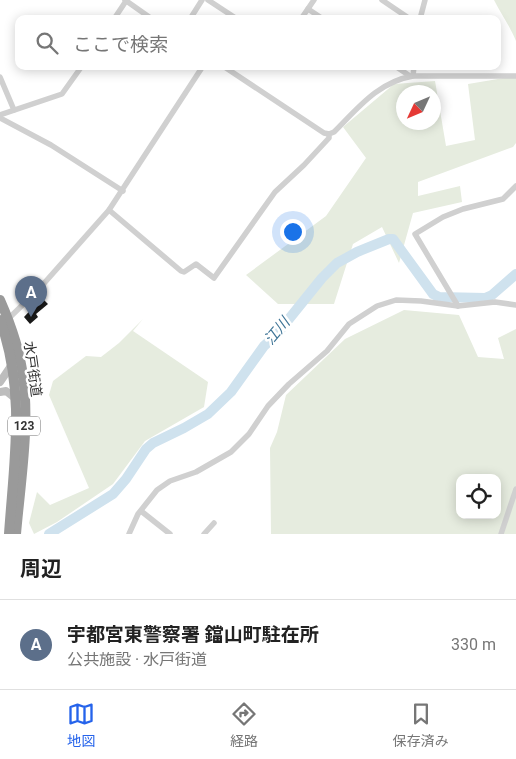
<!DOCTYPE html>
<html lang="ja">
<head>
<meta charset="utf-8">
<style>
	:root { --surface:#fff; --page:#f2f2f2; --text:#222; --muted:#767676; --line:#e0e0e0; --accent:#2563eb }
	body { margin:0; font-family:Roboto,"Noto Sans JP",sans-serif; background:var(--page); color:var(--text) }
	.controls { position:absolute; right:15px; bottom:15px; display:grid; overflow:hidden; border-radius:10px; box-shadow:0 2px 12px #0003 }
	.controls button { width:45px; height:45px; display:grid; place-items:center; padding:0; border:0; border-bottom:1px solid var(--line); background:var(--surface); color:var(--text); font:25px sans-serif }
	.compass { position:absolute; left:396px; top:85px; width:45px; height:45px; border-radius:50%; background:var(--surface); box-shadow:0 2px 12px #0003; rotate:226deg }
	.you { position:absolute; left:292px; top:231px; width:18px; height:18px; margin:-12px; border:4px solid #fff; border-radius:50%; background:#1a73e8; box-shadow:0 0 0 8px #1a73e833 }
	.badge { display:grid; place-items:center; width:32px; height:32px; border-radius:50%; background:var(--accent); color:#fff; font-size:16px; font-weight:700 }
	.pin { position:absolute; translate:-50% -41px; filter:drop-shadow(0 1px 2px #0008) }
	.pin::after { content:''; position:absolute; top:26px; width:18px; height:15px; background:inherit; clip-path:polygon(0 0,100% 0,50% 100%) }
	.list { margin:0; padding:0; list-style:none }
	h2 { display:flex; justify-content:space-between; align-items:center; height:65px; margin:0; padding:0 20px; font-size:21px }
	h2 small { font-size:16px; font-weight:400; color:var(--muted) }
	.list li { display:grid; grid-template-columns:32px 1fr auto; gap:15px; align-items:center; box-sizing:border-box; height:90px; padding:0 20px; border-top:1px solid var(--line) }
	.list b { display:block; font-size:19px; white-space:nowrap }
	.list p { margin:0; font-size:16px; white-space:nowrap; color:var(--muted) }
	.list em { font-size:16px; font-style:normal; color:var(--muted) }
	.icon { flex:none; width:28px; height:28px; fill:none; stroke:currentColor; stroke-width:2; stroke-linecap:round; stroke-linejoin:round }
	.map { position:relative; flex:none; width:516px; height:534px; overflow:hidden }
	.search { position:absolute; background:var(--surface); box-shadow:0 2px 12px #0003; left:15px; right:15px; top:15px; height:55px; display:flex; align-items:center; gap:12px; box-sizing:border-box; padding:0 18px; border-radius:10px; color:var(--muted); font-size:19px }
	.sheet { height:155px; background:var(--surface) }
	nav { display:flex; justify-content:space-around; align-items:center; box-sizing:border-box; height:70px; border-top:1px solid var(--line); background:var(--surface); font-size:14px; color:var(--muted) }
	nav a { display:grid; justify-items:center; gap:2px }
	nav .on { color:var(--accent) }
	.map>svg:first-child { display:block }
	.green { fill:#e6ecdf; fill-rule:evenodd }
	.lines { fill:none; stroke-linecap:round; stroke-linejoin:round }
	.river { stroke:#cfe2ee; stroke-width:10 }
	.building { fill:#1a1a1a }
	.street { stroke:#d0d0d0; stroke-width:5.5 }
	.secondary { stroke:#bdbdbd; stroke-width:8 }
	.highway { stroke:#9a9a9a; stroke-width:10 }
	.labels { text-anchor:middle; stroke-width:5; stroke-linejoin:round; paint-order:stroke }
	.shield { fill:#fff; stroke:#707070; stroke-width:1 }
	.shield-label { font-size:12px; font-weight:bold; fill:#333 }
	.street-label { font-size:14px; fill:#333; stroke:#fff }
	.water-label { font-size:15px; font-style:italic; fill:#3f7597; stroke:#fff }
</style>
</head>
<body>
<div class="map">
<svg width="516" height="534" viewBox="0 0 516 534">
	<rect width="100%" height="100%" fill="#fff"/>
	<g class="green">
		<path d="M494,0h22v41c-6,-15 -15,-27 -22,-41z"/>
		<path d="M516,76v67l-3,4 -95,35v14l42,-10 2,16 -49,11 -14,50 -17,-36 -29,17 -19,60h-56l-32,-29 80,-59 40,-58 -23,-31 51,-43 41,-3 11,65 29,-6 -7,-56zM404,92h30v30h-30z"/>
		<path d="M404,310l55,5 19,42 26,2 -6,-21 18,-9v205h-245l-1,-86 7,-16 9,-37 59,-56zM460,478h37v37h-37z"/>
		<path d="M143,319l-10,12 75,51 -4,25 -59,34 -32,43 -56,38 -23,12 -5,-11 8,-31 13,13 39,-17 -40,-93 4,-14 33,-25 15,1 18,-14z"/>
	</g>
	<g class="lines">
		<path class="river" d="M49,534l64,-40 13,-15 20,-30 7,-6 31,-15 24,-14 23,-22 33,-46 12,-11 46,-57 15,-15 20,-11 32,-13h4l40,55 6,3 46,1 7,-3 24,-21"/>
	</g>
	<path class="building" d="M42,298l6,6 -12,10 2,3 -8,7 -6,-7z"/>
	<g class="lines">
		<g class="street">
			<path d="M125,0l27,19"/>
			<path d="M208,0l29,19"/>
			<path d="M382,0l28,19"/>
			<path d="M308,9l15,10"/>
			<path d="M114,19l12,-18"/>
			<path d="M190,19l12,-19"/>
			<path d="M301,19l13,-19"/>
			<path d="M420,19l5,-19"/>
			<path d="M223,66l101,67 5,1"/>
			<path d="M395,66l15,10"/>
			<path d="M413,76l1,-10"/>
			<path d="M0,77l14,33"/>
			<path d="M0,115l62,-21 20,-28"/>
			<path d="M0,118l51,27 72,46"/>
			<path d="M109,210l72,61 3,1 12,-8 18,14 61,-86 29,-27 25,-27v-4l5,-2c24,-24 44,-50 79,-56h103"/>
			<path d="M458,306l-43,-72 28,-17 20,-8 40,-10 13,-13"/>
			<path d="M6,321l33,-32 70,-79 94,-144"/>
			<path d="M141,511l29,23"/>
			<path d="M129,534l9,-20 19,-24 13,-9 26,-9 35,-20 18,-18 19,-28 21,-22 38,-33 22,-27 28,-18 19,-6 25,1 37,5 37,-4 21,3"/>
			<path d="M204,534l10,-11"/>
			<path d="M501,534l15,-45"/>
		</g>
		<g class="secondary">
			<path d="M0,382l13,-19"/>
			<path d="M0,392l6,-1 10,8"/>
		</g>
		<g class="highway">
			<path d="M0,300c11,25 20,50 23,77 7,48 -3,109 -7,157"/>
			<path d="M0,320c26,71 14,140 9,214"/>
		</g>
	</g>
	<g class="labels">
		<rect class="shield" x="8" y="416.5" width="32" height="19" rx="4"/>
		<g class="shield-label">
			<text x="24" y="430">123</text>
		</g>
		<g class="street-label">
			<text transform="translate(33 369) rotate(82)" y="5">水戸街道</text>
		</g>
		<g class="water-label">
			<text transform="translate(277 331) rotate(-50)" y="5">江川</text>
		</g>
	</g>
</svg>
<div class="controls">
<button><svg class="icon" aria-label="locate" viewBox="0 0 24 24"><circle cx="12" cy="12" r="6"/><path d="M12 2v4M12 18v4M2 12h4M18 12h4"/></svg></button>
</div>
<svg class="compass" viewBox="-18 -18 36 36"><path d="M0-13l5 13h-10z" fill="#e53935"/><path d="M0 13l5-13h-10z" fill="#767676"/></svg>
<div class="you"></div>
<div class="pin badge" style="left:31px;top:317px;background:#5c6f8a">A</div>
<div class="search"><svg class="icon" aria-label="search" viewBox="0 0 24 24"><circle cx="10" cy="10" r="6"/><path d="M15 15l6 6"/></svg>ここで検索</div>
</div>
<section class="sheet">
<h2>周辺<small></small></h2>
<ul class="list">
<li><span class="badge" style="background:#5c6f8a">A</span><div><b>宇都宮東警察署 鐺山町駐在所</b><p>公共施設 · 水戸街道</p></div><em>330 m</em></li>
</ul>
</section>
<nav>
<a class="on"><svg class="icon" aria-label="map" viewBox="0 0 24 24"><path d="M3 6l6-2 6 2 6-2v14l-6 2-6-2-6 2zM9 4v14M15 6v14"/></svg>地図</a>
<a><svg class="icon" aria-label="directions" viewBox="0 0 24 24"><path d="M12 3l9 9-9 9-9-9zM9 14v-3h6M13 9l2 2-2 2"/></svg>経路</a>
<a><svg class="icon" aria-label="saved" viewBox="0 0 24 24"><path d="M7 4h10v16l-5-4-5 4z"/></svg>保存済み</a>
</nav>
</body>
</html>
